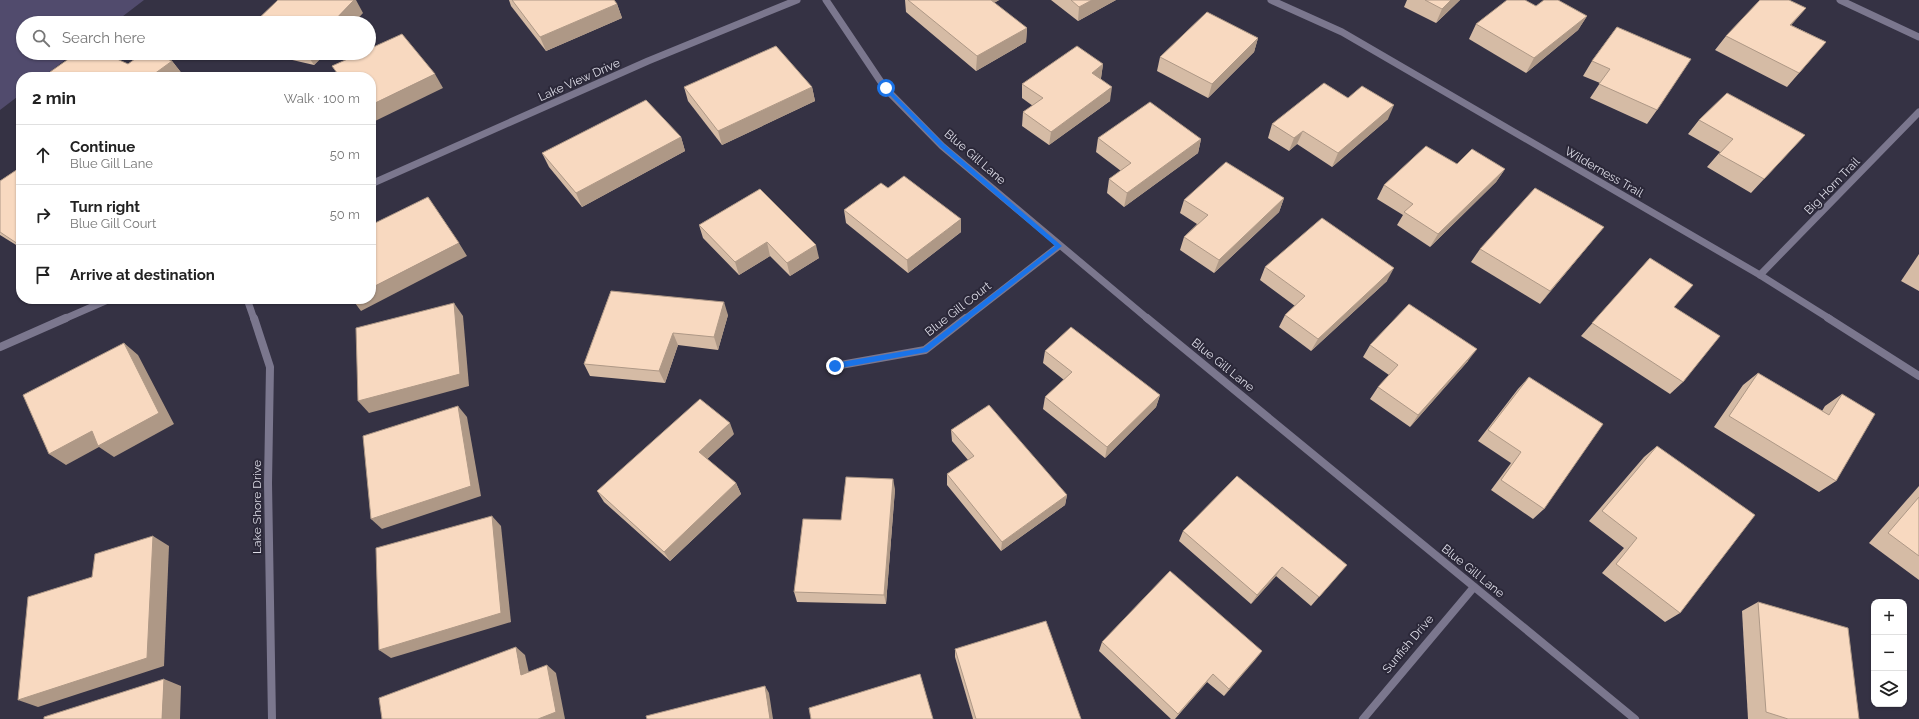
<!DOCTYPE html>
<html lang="en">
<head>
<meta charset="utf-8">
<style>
	:root { --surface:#fff; --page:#f6f6f6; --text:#222; --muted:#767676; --line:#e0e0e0 }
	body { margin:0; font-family:Raleway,sans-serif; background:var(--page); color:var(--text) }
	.controls { position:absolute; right:12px; bottom:12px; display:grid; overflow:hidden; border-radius:8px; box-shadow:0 1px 3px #0004 }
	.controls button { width:36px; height:36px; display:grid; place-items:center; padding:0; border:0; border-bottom:1px solid var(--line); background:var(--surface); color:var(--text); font:20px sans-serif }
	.stop { position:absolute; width:12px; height:12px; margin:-9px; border:3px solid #1a73e8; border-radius:50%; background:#fff }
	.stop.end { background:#1a73e8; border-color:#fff; box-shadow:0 1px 4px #0008 }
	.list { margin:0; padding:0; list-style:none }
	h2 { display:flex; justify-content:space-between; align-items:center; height:52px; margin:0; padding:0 16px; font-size:17px }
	h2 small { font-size:13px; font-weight:400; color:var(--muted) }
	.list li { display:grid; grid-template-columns:26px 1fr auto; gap:12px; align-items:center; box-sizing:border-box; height:60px; padding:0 16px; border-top:1px solid var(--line) }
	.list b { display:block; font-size:15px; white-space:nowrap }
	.list p { margin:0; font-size:13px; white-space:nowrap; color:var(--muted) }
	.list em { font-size:13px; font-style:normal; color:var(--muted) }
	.icon { flex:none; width:22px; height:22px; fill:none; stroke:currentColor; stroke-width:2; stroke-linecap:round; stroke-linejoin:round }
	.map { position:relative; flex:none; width:1919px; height:719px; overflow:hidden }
	.search { position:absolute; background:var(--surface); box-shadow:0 1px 3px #0004; left:16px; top:16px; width:360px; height:44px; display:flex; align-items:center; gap:10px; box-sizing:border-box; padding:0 14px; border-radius:22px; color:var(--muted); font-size:15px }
	.panel { position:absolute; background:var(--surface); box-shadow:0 1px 3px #0004; left:16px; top:72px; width:360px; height:232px; border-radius:16px }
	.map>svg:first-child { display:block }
	.green { fill:#514b6d }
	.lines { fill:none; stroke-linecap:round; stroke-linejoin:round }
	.street-far1 { stroke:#7b778e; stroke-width:7 }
	.street { stroke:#7b778e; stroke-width:8 }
	.wall { fill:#d5bba5 }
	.shaded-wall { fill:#ae9886 }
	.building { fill:#f8d9c0; stroke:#ae9886 }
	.route { fill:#1a73e8 }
	.labels { text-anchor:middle; stroke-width:4; stroke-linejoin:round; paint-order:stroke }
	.street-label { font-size:12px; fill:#dddce7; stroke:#2b2839 }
</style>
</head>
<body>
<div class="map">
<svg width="1919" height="719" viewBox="0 0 1919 719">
	<rect width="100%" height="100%" fill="#353244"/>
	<path class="green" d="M0,0h144l-30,23h-91v30h51l-31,24h-22v17l-21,16z"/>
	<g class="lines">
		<g class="street-far1">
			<path d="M826,0l59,88 57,58 206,173"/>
			<path d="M1271,0l71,32 418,243 70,44"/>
			<path d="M1840,0l79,37"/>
			<path d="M371,184l277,-123 149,-61"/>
			<path d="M1760,275l159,-163"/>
			<path d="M247,299l7,20"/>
			<path d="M64,319l46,-20"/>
			<path d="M965,319l94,-73"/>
		</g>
		<g class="street">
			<path d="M254,318l16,49 -2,116 4,236"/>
			<path d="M1147,318l488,401"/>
			<path d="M1828,318l91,58"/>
			<path d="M0,347l66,-29"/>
			<path d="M835,366l90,-16 41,-32"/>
			<path d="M1363,719l111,-132"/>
		</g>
	</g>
	<g class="wall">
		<path d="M509,0h105l3,4 5,14 -76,33 -35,-45z"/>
		<path d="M905,0h94l-5,3 33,25 -1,14 -50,29 -70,-59z"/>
		<path d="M1051,0h65l-38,21z"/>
		<path d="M1407,0h53l-24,23 -32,-16z"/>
		<path d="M1806,8l-15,17 35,17 -39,45 -72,-37 11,-14z"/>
		<path d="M1587,16l-9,14 -52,43 -57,-34 7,-15z"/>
		<path d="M1617,27l40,83 -10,14 -57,-26 10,-15 -17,-7 9,-15z"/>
		<path d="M1258,38l-4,14 -46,46 -51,-27 3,-14z"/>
		<path d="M262,53h64l-12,12z"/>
		<path d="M172,61l11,14 -2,2h-125l-6,-5 78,-8z"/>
		<path d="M1103,64l-2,14v1l9,22 -61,44 -27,-19 1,-14 10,-6 -11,-8v-14z"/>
		<path d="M684,87h128l3,14 -93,44 -34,-44z"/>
		<path d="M1348,98l40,21 -56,48 -35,-23 -8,7 -21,-13 4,-14z"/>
		<path d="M1699,120l106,15 -54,58 -44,-26 13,-15 -32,-18z"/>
		<path d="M681,137l4,14 -103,56 -33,-40 -7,-14z"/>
		<path d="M1098,138l103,1 -3,14 -74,54 -17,-14 2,-14 12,-8 -25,-19z"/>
		<path d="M1457,164l48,5 -9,13 -66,65 -33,-22 6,-10 -26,-16 7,-14z"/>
		<path d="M21,167v81l-21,-13v-54z"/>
		<path d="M888,188l73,44 -53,41 -62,-50 -2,-13z"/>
		<path d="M760,189l59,69 -29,18 -20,-20 -31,19 -36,-37 -4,-13z"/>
		<path d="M1284,198l-5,14 -65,61 -34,-23 4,-13 13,-13 -17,-11 4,-13z"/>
		<path d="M1593,240l-53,64 -69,-42 9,-13z"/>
		<path d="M1919,254v37l-18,-10z"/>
		<path d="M1650,258l24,49 9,75 -13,12 -89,-58z"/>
		<path d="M1265,267l122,14 -76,70 -32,-24 6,-12 10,-9 -35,-26z"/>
		<path d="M611,291l117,24 -10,35 -40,-5 -13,38 -75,-7 -6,-12z"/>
		<path d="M1370,345l98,16 -58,66 -40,-28 8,-12 11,-12 -26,-18z"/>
		<path d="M1045,351l115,44 -4,12 -51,51 -62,-49 2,-12 19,-17 -21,-17z"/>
		<path d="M1758,373l64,38 3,-5 17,-12 -6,87 -17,11 -105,-65 29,-42z"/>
		<path d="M1529,377l15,132 -11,10 -42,-29 20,-27 -33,-22 40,-52z"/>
		<path d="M951,430l116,65 -2,10 -64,46 -54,-66v-11l21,-14 -16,-19z"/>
		<path d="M734,434l-27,25 29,24 5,11 -71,67 -66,-59 -7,-11z"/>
		<path d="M1657,446l23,167 -15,9 -63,-49 22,-25 -35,-27 55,-64z"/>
		<path d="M1919,486v94l-50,-37z"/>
		<path d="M895,489l-9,115 -89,-2 -3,-10 47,-72z"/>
		<path d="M1183,531l156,43 -28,32 -35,-30 -25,28 -72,-63z"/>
		<path d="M1758,602l101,117h-111l-6,-108z"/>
		<path d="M1102,642l160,9 -38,45 -17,-14 -32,37h-4l-72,-68z"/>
		<path d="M955,649l126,70h-108l-18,-62z"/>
	</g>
	<g class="shaded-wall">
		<path d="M354,0h2l7,13 -9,10h-22z"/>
		<path d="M983,0h16l-16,9z"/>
		<path d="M1092,0h24l-38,21 1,-14z"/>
		<path d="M1451,0h9l-24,23 6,-14z"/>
		<path d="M617,4l5,14 -76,33 -6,-14z"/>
		<path d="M1806,8l-12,14 -16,17 12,-14z"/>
		<path d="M1587,16l-9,14 -52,43 8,-15z"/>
		<path d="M1027,28l-1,14 -50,29 1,-15z"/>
		<path d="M1258,38l-4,14 -46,46 4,-14z"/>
		<path d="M306,53h20l-12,12z"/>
		<path d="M172,61l11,14 -2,2h-31z"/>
		<path d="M1103,64l-2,14 -11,9 2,-14z"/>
		<path d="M435,74l8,14 -70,34 -2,-2v-15z"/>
		<path d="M812,87l3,14 -93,44 -4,-14z"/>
		<path d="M1112,87l-2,14 -61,44 2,-13z"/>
		<path d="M1394,105l-6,14 -56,48 6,-14z"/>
		<path d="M1303,131l-6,13 -8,7 5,-13z"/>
		<path d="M681,137l4,14 -103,56 -6,-14z"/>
		<path d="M1201,139l-3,14 -74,54 3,-14z"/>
		<path d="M1505,169l-9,13 -66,65 8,-13z"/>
		<path d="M1284,198l-5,14 -65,61 5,-13z"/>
		<path d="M961,219v13l-53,41 -1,-13z"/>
		<path d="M1604,227l-11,13 -53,64 10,-13z"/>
		<path d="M767,242l3,14 -31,19 -4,-13z"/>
		<path d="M459,243l8,13 -106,55 -9,-12h19v-11z"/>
		<path d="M816,245l3,13 -29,18 -3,-13z"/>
		<path d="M1394,268l-7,13 -76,70 7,-12z"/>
		<path d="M724,302l4,13 -10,35 -4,-13z"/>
		<path d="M454,303l9,13 6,70 -100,27 -11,-12z"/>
		<path d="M673,333l5,12 -13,38 -6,-12z"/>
		<path d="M124,343l14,12 36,69 -60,33 -15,-10 -33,18 -17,-11z"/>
		<path d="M1477,349l-9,12 -58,66 8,-12z"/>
		<path d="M1160,395l-4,12 -51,51 2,-11z"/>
		<path d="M458,406l9,11 14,79 -99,33 -11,-10z"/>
		<path d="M730,423l4,11 -31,29 -4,-11z"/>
		<path d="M893,479l2,10 -9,115 -2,-9z"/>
		<path d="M736,483l5,11 -71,67 -6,-9z"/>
		<path d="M1067,495l-2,10 -64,46 1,-9z"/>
		<path d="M492,516l9,10 10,96 -120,36 -12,-8z"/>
		<path d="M153,536l16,10 -5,120 -126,41 -20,-7z"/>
		<path d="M1282,567l-6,9 -25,28 6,-9z"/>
		<path d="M516,647l9,8 6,27 -10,-7z"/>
		<path d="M1262,651l-6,8 -32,37 5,-7z"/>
		<path d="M547,665l9,8 9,46h-27z"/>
		<path d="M1213,674l-6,8 -33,37 4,-5z"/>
		<path d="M164,679l17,7 -1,33h-18z"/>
		<path d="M765,686l4,7 4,26h-3z"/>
	</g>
	<g class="building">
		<path d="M278,0h76l-22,23h-78z"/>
		<path d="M512,0h102l3,4 -77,33z"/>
		<path d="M908,0h83l36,28 -50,28z"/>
		<path d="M1071,0h21l-13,7z"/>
		<path d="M1425,0h26l-9,9z"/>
		<path d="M1507,0h18l11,6 8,-6h14l29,16 -53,42 -58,-34z"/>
		<path d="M1760,0h29l17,8 -16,17 36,17 -27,31 -73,-37z"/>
		<path d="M1207,12l51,26 -46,46 -52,-27z"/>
		<path d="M1617,27l74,32 -34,51 -58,-26 11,-15 -18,-8z"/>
		<path d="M402,34l33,40 -64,31v-28h-31l-8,-11 29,-13h8v-4z"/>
		<path d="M776,46l36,41 -94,44 -34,-44z"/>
		<path d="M1077,46l26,18 -11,9 20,14 -61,45 -28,-20 20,-14 -21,-14z"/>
		<path d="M77,53h27l24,11 15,-11h10l19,8 -22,16h-91l1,-1 -10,-4z"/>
		<path d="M1324,83l24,15 14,-12 32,19 -56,48 -35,-22 -9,7 -22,-14z"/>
		<path d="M1727,93l78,42 -41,44 -45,-25 14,-15 -34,-19z"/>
		<path d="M646,100l35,37 -105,56 -34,-40z"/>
		<path d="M1150,102l51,37 -74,54 -18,-14 22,-16 -33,-25z"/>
		<path d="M1426,146l31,18 15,-15 33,20 -67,65 -34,-22 9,-8 -29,-19z"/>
		<path d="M1226,162l58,36 -65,62 -35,-23 24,-22 -24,-15z"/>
		<path d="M21,167v79l-21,-14v-51z"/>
		<path d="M904,176l57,43 -54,41 -63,-50 37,-27 7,5z"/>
		<path d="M1535,188l69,39 -54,64 -70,-42z"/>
		<path d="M760,189l56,56 -29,18 -20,-21 -32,20 -36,-37z"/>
		<path d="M428,197l31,46 -88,45v-63z"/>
		<path d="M1322,218l72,50 -76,71 -33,-24 20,-19 -40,-29z"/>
		<path d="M1650,258l43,27 -19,22 46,29 -37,46 -91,-59z"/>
		<path d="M611,291l113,11 -10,35 -41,-4 -14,38 -75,-7z"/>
		<path d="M454,303l6,71 -102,27 -2,-73z"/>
		<path d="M1409,304l68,45 -59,66 -40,-28 20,-22 -28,-20z"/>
		<path d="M1071,327l89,68 -53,52 -62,-50 27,-25 -27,-21z"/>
		<path d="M124,343l35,70 -61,33 -6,-15 -43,23 -26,-59z"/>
		<path d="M1758,373l71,42 13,-21 33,20 -39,67 -107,-65z"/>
		<path d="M1529,377l74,47 -59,85 -43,-29 20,-28 -33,-22z"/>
		<path d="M700,399l30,24 -31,29 37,31 -72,69 -67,-61z"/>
		<path d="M989,405l78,90 -65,47 -55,-68 27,-18 -23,-26z"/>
		<path d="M458,406l13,80 -100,33 -8,-83z"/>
		<path d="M1657,446l98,69 -75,98 -64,-49 21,-26 -35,-27z"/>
		<path d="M1237,476l110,89 -28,32 -37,-30 -25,28 -74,-64z"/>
		<path d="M846,477l47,2 -9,116 -90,-3 9,-73 38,1z"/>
		<path d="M1919,497v59l-31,-23z"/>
		<path d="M492,516l9,97 -122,37 -3,-102z"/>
		<path d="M153,536l-6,122 -129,42 10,-103 64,-20 3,-23z"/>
		<path d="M1170,571l92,80 -33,38 -16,-15 -35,40 -76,-72z"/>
		<path d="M1758,602l90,26 11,91h-71l-22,-7z"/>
		<path d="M1046,621l35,98h-105l-21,-70z"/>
		<path d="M516,647l5,28 26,-10 9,47 -18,7h-156l-3,-21z"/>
		<path d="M920,674l13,45h-122l-2,-11z"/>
		<path d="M164,679l-2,40h-118v-2z"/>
		<path d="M765,686l5,33h-123l-1,-3z"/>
	</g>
	<path class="route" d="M886,86l58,58 118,102 -135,106 -92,17 -3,-3 3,-3 88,-15 132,-102 -115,-99 -56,-58z"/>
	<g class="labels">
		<g class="street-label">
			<text transform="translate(579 80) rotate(-24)" y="4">Lake View Drive</text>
			<text transform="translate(975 157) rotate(41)" y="4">Blue Gill Lane</text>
			<text transform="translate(1604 172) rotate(30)" y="4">Wilderness Trail</text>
			<text transform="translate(1832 186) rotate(-46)" y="4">Big Horn Trail</text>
			<text transform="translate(958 309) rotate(-38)" y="4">Blue Gill Court</text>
			<text transform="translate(1223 365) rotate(39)" y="4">Blue Gill Lane</text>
			<text transform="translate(257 507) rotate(-90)" y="4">Lake Shore Drive</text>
			<text transform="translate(1473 571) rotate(39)" y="4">Blue Gill Lane</text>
			<text transform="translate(1408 644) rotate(-50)" y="4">Sunfish Drive</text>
		</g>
	</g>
</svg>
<div class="controls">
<button>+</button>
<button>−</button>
<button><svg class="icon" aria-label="layers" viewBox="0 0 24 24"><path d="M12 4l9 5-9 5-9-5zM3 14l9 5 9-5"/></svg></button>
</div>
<div class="stop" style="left:886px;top:88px"></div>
<div class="stop end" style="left:835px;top:366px"></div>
<div class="search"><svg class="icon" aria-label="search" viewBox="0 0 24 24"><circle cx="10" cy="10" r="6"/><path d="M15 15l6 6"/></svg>Search here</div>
<section class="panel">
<h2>2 min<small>Walk · 100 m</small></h2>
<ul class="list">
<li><svg class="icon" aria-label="ahead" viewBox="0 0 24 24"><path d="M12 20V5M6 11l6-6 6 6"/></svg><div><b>Continue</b><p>Blue Gill Lane</p></div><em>50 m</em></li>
<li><svg class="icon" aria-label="right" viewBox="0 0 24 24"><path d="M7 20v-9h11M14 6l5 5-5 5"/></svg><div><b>Turn right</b><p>Blue Gill Court</p></div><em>50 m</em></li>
<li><svg class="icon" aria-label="arrive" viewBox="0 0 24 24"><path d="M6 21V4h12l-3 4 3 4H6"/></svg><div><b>Arrive at destination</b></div></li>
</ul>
</section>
</div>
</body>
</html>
